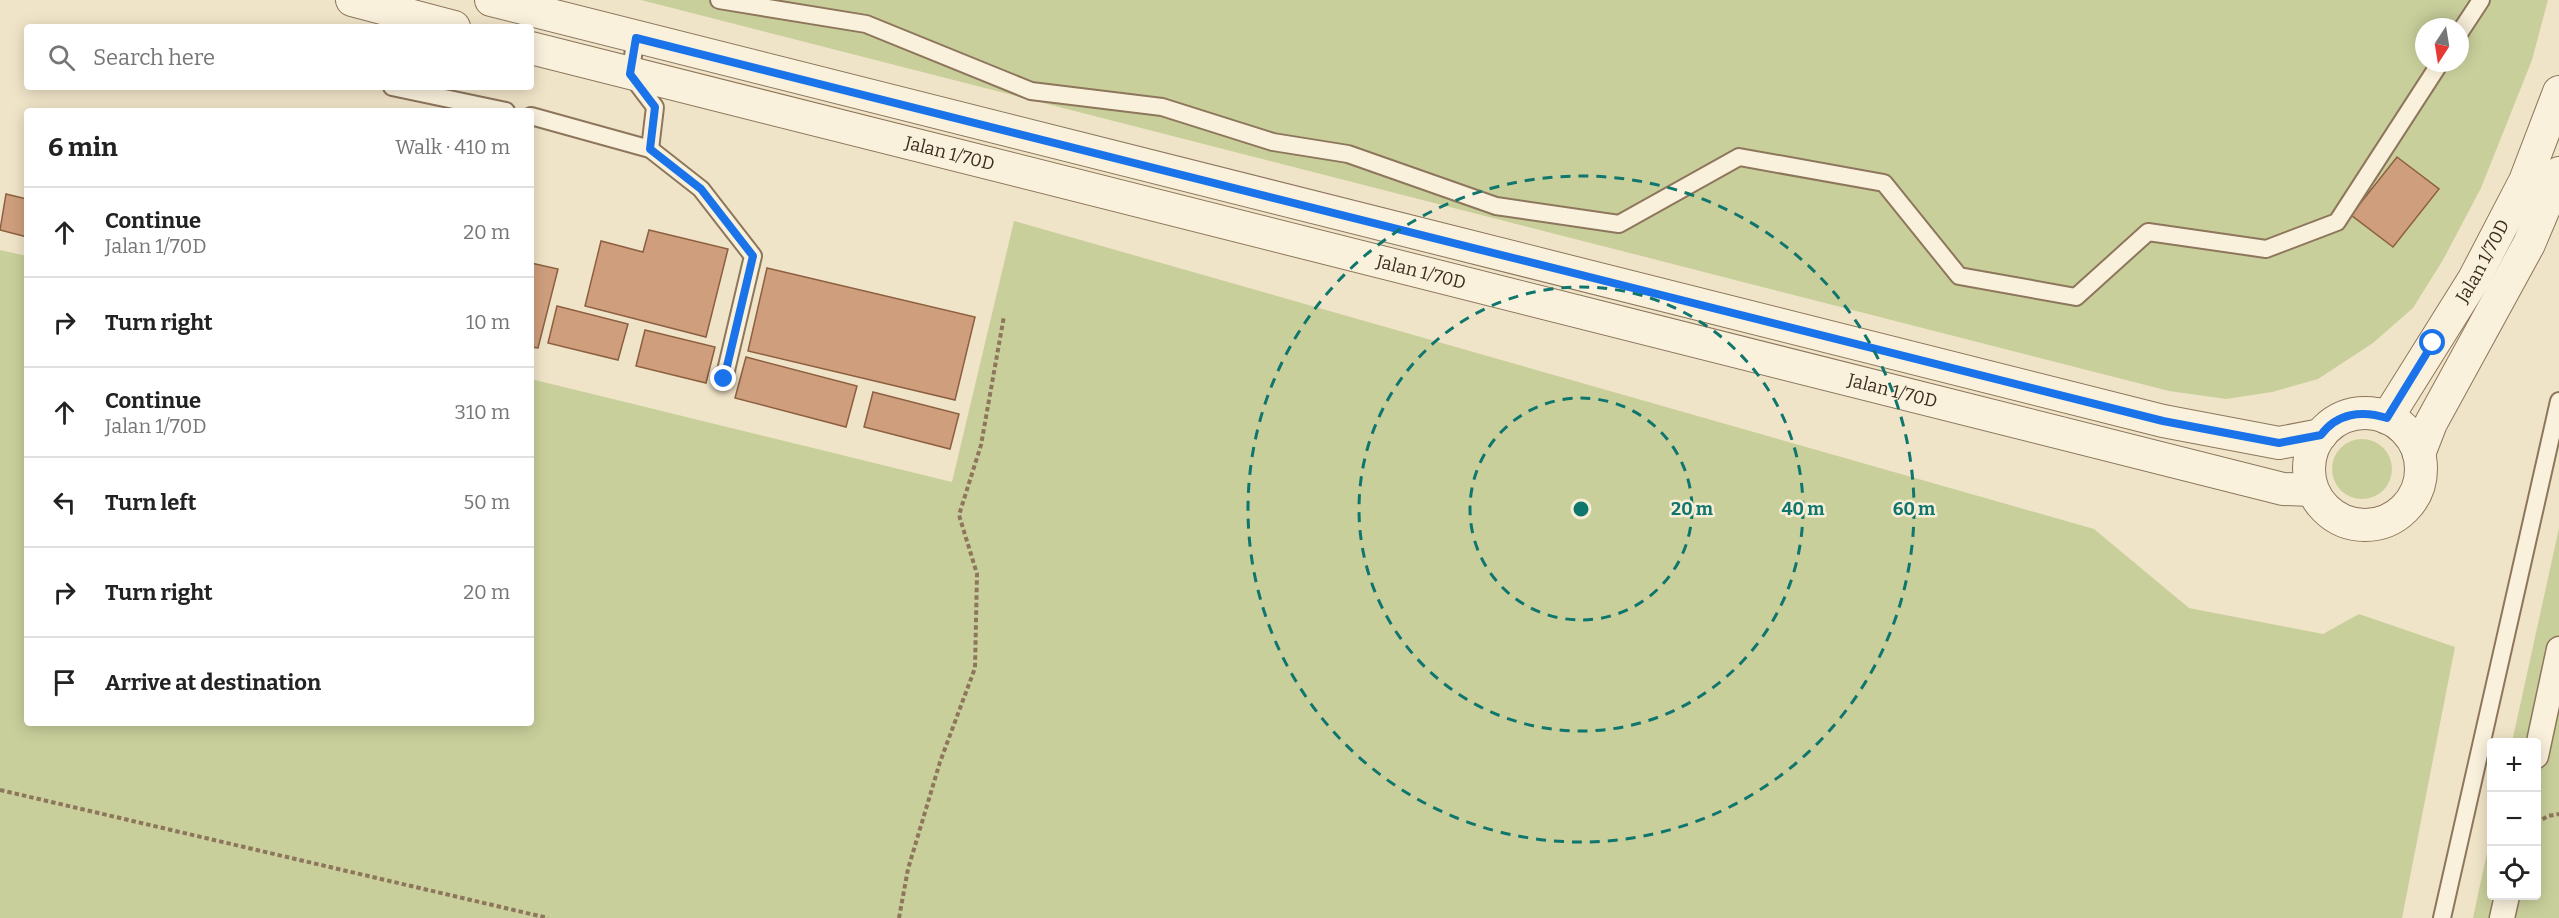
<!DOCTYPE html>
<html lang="en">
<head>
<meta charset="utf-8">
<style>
	:root { --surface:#fff; --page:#f2f2f2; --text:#222; --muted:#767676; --line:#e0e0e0 }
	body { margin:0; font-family:Bitter,serif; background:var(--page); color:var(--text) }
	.controls { position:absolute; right:18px; bottom:18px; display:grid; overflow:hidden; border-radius:6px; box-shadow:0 3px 15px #0003 }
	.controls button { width:54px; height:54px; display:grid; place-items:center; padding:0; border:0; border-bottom:2px solid var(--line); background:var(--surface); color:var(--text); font:30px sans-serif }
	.compass { position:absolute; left:2415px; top:18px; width:54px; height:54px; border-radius:50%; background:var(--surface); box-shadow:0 3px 15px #0003; rotate:192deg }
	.stop { position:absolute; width:18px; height:18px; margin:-14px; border:4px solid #1a73e8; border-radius:50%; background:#fff }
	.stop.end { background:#1a73e8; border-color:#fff; box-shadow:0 2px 6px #0008 }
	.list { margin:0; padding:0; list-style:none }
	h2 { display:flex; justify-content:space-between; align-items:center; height:78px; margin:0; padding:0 24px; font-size:26px }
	h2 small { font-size:20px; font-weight:400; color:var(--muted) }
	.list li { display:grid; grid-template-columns:39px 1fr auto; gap:18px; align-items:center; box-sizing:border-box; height:90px; padding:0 24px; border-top:2px solid var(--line) }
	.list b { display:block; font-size:22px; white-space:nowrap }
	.list p { margin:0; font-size:20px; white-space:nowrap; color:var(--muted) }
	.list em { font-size:20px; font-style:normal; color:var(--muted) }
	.icon { flex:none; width:33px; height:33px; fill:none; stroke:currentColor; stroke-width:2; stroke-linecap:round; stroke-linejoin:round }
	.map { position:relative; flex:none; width:2559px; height:918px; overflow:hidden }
	.search { position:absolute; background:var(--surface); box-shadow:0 3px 15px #0003; left:24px; top:24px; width:510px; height:66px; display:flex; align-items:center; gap:15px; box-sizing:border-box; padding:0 21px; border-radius:6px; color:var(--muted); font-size:22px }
	.panel { position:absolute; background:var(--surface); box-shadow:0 3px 15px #0003; left:24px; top:108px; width:510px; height:618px; border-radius:6px }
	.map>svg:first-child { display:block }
	.green { fill:#c9cf9b; fill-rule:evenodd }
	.building { fill:#cf9f7d; stroke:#8d5f41; stroke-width:1.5 }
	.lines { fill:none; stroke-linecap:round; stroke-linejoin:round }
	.service-casing { stroke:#8d765c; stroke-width:20 }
	.pedestrian-casing { stroke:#8d765c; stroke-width:27 }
	.minor-casing { stroke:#8d765c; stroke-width:34 }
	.path { stroke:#8d765c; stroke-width:4; stroke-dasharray:4.5 3; stroke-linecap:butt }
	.service { stroke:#faf1dc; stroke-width:16 }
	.pedestrian { stroke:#faf1dc; stroke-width:24 }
	.minor { stroke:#faf1dc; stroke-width:32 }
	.route { stroke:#1a73e8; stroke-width:8 }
	.ring { fill:none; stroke:#0f766e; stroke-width:3; stroke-dasharray:10 8 }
	.labels { text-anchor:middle; stroke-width:5; stroke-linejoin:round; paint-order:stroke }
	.street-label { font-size:18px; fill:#3d2e20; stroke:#f7eed8 }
	.centre { fill:#0f766e; stroke:#f7eed8; stroke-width:3 }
	.ring-label { font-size:18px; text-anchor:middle; font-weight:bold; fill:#0f766e; stroke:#f7eed8; stroke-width:5; stroke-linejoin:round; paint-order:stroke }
</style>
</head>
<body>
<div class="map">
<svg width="2559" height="918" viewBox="0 0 2559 918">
	<rect width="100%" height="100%" fill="#f0e4c8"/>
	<g class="green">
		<path d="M641,0h1907l-16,60 -51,128 -38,72 -30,48 -40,35 -55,36 -46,13 -46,7 -57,-8zM2424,27h36v36h-36z"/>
		<path d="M1014,221l1080,308 95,79 134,26 36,-20 96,33 -53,271h-2402v-668l27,6v467h504v-344l421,103z"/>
		<circle cx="2362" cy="469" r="30"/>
		<path d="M2559,528v390h-86l18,-84 1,62h44v-154h-24z"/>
	</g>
	<g class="building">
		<path d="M2397,157l42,32 -46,58 -42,-32z"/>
		<path d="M6,194l21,5v38l-27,-7z"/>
		<path d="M649,230l79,19 -22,88 -121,-31 16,-65 42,11z"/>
		<path d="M531,263l27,6 -20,79 -7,-1z"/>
		<path d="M767,268l208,49 -20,83 -207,-49z"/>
		<path d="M557,306l71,18 -10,36 -70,-17z"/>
		<path d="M645,330l70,17 -9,36 -70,-17z"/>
		<path d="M746,357l111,29 -11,41 -111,-29z"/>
		<path d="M873,392l86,22 -9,35 -86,-22z"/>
	</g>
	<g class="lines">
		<g class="service-casing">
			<g id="service">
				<path d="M719,0l147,24 165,67 131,16 111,35 75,12 148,52 123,18 120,-67 145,26 75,93 117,21 72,-65 118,17 71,-27 103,-159"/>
				<path d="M2460,32l21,-32"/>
				<path d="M636,38l-6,36 25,33 -5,42"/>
				<path d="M392,87l114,24"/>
				<path d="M531,116l119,33 51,40 52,67 -29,123"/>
				<path d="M2442,918l117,-517"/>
			</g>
		</g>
		<g class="pedestrian-casing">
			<g id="pedestrian">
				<path d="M2536,756l23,-107"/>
				<path d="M2502,918l5,-22"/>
			</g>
		</g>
		<g class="minor-casing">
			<g id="minor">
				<path d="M352,0l102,27"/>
				<path d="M491,0l1672,421 116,22 42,-8"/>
				<path id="s1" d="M531,48l1752,441 29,1"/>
				<circle cx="2365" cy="469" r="56"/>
				<path id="s2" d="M2387,418l87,-139 51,-98 34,-89"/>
				<path d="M2419,454l12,-31 98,-179 30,-71"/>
			</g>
		</g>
		<g class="path">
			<path d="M0,790l548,128"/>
			<path d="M2536,823l12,-7 11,-2"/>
			<path d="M899,918l9,-49 32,-107 35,-94 2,-94 -18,-59 22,-70 23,-129"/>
		</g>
		<use href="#service" class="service"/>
		<use href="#pedestrian" class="pedestrian"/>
		<use href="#minor" class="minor"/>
	</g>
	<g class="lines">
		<path class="route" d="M724,379l29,-123 -52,-67 -51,-40 5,-42 -25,-33 6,-36 1527,383 116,22 42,-8c16,-22 41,-25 66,-17l46,-75"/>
	</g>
	<g class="ring">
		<circle cx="1581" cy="509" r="111"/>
		<circle cx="1581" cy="509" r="222"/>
		<circle cx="1581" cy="509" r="333"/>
	</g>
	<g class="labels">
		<g class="street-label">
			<text dy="6" stroke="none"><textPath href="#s1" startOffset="432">Jalan 1/70D</textPath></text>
			<text dy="6" stroke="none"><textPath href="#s2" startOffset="184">Jalan 1/70D</textPath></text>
			<text dy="6" stroke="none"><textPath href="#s1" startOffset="918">Jalan 1/70D</textPath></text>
			<text dy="6" stroke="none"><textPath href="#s1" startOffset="1404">Jalan 1/70D</textPath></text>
		</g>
	</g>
	<circle cx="1581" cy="509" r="9" class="centre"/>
	<g class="ring-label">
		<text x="1692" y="515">20 m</text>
		<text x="1803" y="515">40 m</text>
		<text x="1914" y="515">60 m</text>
	</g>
</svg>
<div class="controls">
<button>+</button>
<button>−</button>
<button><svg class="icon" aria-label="locate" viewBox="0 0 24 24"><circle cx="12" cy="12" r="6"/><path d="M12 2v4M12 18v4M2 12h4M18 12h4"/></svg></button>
</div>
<svg class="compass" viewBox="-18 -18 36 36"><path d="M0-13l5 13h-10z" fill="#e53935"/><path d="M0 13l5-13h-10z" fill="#767676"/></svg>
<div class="stop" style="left:2433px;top:343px"></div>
<div class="stop end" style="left:724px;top:379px"></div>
<div class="search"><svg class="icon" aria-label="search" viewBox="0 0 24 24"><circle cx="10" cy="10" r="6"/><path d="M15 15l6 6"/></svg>Search here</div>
<section class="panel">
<h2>6 min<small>Walk · 410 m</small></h2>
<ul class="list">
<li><svg class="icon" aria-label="ahead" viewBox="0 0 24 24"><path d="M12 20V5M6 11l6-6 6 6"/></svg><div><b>Continue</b><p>Jalan 1/70D</p></div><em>20 m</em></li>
<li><svg class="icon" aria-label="right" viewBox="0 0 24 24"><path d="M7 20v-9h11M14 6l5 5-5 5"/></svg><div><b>Turn right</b></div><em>10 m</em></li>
<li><svg class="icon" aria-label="ahead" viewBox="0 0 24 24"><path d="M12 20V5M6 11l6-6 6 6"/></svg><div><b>Continue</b><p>Jalan 1/70D</p></div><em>310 m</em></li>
<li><svg class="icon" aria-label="left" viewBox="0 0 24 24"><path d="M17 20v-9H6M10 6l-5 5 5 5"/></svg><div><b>Turn left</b></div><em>50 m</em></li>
<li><svg class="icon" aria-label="right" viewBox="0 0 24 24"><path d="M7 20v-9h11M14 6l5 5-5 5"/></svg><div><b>Turn right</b></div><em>20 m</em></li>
<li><svg class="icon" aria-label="arrive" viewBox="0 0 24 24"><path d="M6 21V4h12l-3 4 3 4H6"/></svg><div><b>Arrive at destination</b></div></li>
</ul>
</section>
</div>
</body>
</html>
